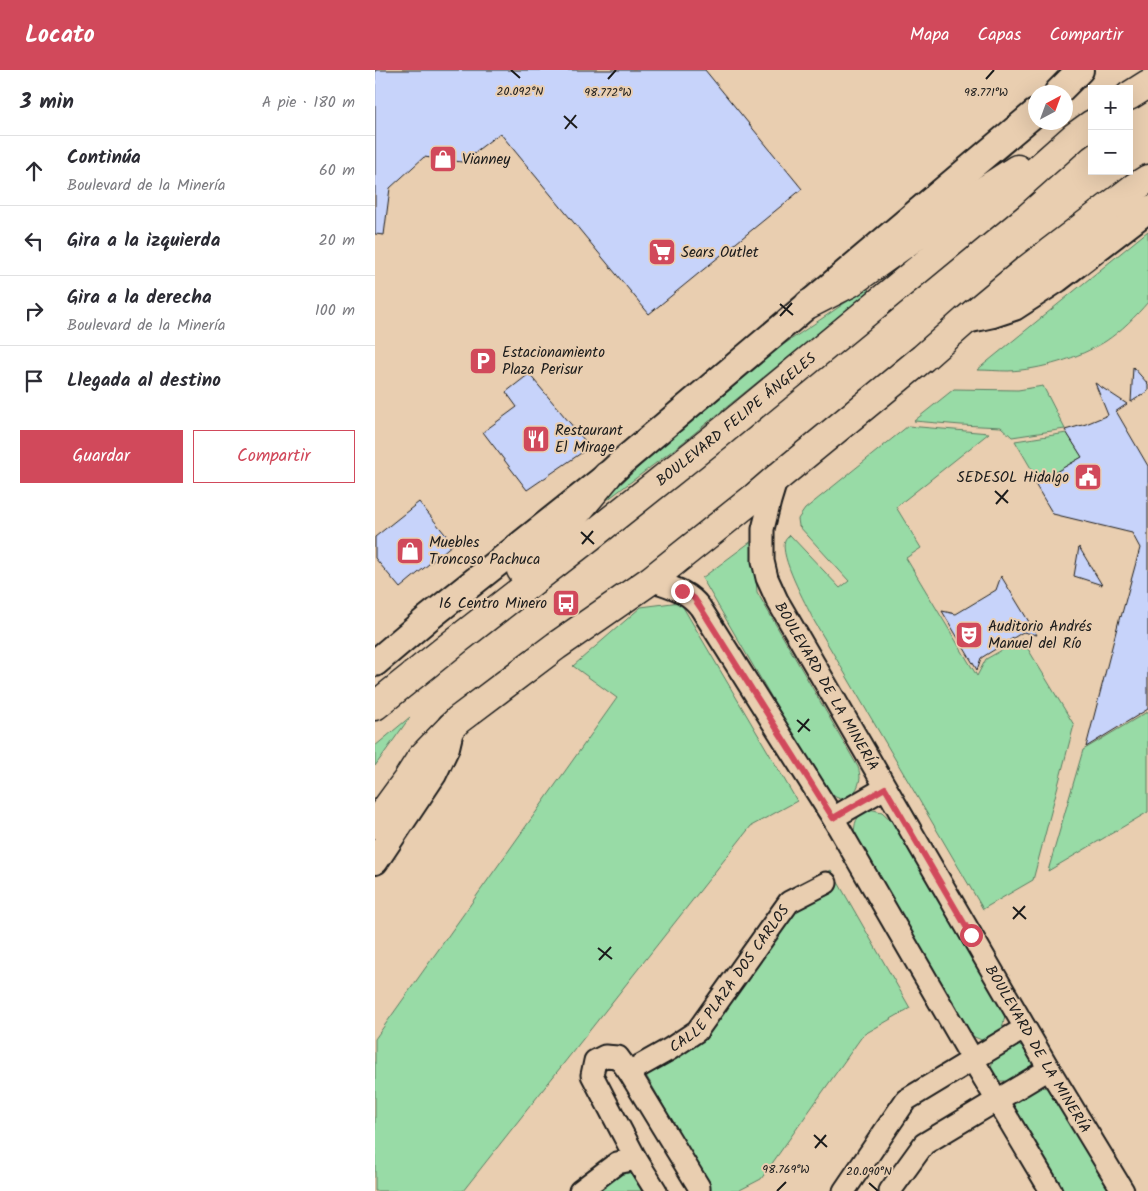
<!DOCTYPE html>
<html lang="es">
<head>
<meta charset="utf-8">
<style>
	:root { --surface:#fff; --page:#f7f7f7; --text:#2b2b33; --muted:#7c7c81; --line:#e1e1e2; --accent:#d1495b }
	body { margin:0; font-family:Kalam,sans-serif; background:var(--page); color:var(--text) }
	.controls { position:absolute; right:15px; top:15px; display:grid; overflow:hidden; border-radius:0px; box-shadow:0 5px 20px #0002 }
	.controls button { width:45px; height:45px; display:grid; place-items:center; padding:0; border:0; border-bottom:1px solid var(--line); background:var(--surface); color:var(--text); font:25px sans-serif }
	.compass { position:absolute; left:653px; top:15px; width:45px; height:45px; border-radius:50%; background:var(--surface); box-shadow:0 5px 20px #0002; rotate:41deg }
	.stop { position:absolute; width:15px; height:15px; margin:-11px; border:4px solid #d1495b; border-radius:50%; background:#fff }
	.stop.end { background:#d1495b; border-color:#fff; box-shadow:0 1px 5px #0008 }
	.list { margin:0; padding:0; list-style:none }
	h2 { display:flex; justify-content:space-between; align-items:center; height:65px; margin:0; padding:0 20px; font-size:21px }
	h2 small { font-size:16px; font-weight:400; color:var(--muted) }
	.list li { display:grid; grid-template-columns:32px 1fr auto; gap:15px; align-items:center; box-sizing:border-box; height:70px; padding:0 20px; border-top:1px solid var(--line) }
	.list b { display:block; font-size:19px; white-space:nowrap }
	.list p { margin:0; font-size:16px; white-space:nowrap; color:var(--muted) }
	.list em { font-size:16px; font-style:normal; color:var(--muted) }
	.actions { display:flex; gap:10px; padding:15px 20px }
	.actions a { flex:1; padding:11px 0; border:1px solid var(--accent); border-radius:0px; text-align:center; font-size:18px; color:var(--accent) }
	.actions .main { background:var(--accent); color:#fff }
	.icon { flex:none; width:28px; height:28px; fill:none; stroke:currentColor; stroke-width:2; stroke-linecap:round; stroke-linejoin:round }
	.map { position:relative; flex:none; width:773px; height:1121px; overflow:hidden }
	header { display:flex; align-items:center; gap:30px; box-sizing:border-box; height:70px; padding:0 25px; background:var(--accent); color:#fff }
	header strong { font-size:24px }
	nav { display:flex; gap:28px; margin-inline-start:auto; font-size:18px }
	main { display:flex }
	aside { flex:1; background:var(--surface) }
	.map>svg:first-child { display:block }
	.green { fill:#98dba6; stroke:#5a7c61 }
	.building { fill:#c7d3fa; stroke:#1c1c1c }
	.lines { fill:none; stroke-linecap:round; stroke-linejoin:round }
	.minor-casing { stroke:#1c1c1c; stroke-width:25 }
	.major-casing { stroke:#1c1c1c; stroke-width:30 }
	.highway-casing { stroke:#1c1c1c; stroke-width:31 }
	.minor { stroke:#e9ceb0; stroke-width:21 }
	.major { stroke:#e9ceb0; stroke-width:26 }
	.highway { stroke:#e9ceb0; stroke-width:28 }
	.route { stroke:#d1495b; stroke-width:6 }
	.ticks { fill:none; stroke:#1c1c1c; stroke-width:2 }
	.labels { text-anchor:middle; stroke-width:4; stroke-linejoin:round; paint-order:stroke }
	.poi-label { font-size:15px; fill:#1c1c1c; stroke:#e9ceb0; text-anchor:start }
	.street-label { font-size:15px; fill:#1c1c1c; stroke:#e9ceb0 }
	.ticks-label { font-size:12px; text-anchor:middle; fill:#1c1c1c; stroke:#e9ceb0; stroke-width:4; stroke-linejoin:round; paint-order:stroke }
</style>
</head>
<body>
<header>
<strong>Locato</strong>
<nav><a>Mapa</a><a>Capas</a><a>Compartir</a></nav>
</header>
<main>
<aside>
<h2>3 min<small>A pie · 180 m</small></h2>
<ul class="list">
<li><svg class="icon" aria-label="ahead" viewBox="0 0 24 24"><path d="M12 20V5M6 11l6-6 6 6"/></svg><div><b>Continúa</b><p>Boulevard de la Minería</p></div><em>60 m</em></li>
<li><svg class="icon" aria-label="left" viewBox="0 0 24 24"><path d="M17 20v-9H6M10 6l-5 5 5 5"/></svg><div><b>Gira a la izquierda</b></div><em>20 m</em></li>
<li><svg class="icon" aria-label="right" viewBox="0 0 24 24"><path d="M7 20v-9h11M14 6l5 5-5 5"/></svg><div><b>Gira a la derecha</b><p>Boulevard de la Minería</p></div><em>100 m</em></li>
<li><svg class="icon" aria-label="arrive" viewBox="0 0 24 24"><path d="M6 21V4h12l-3 4 3 4H6"/></svg><div><b>Llegada al destino</b></div></li>
</ul>
<div class="actions"><a class="main">Guardar</a><a>Compartir</a></div>
</aside>
<div class="map">
<svg width="773" height="1121" viewBox="0 0 773 1121">
	<rect width="100%" height="100%" fill="#e9ceb0"/>
	<filter id="ink" filterUnits="userSpaceOnUse"><feTurbulence type="fractalNoise" baseFrequency=".02" numOctaves="2"/><feDisplacementMap in="SourceGraphic" scale="10" xChannelSelector="R" yChannelSelector="G"/><feConvolveMatrix kernelMatrix="1 2 1 2 8 2 1 2 1" color-interpolation-filters="sRGB"/></filter>
	<g filter="url(#ink)">
		<g class="green">
			<path d="M773,161v71c-12,14 -27,29 -42,39 -27,17 -66,29 -98,30 -10,0 -20,-1 -31,-1z"/>
			<path d="M492,218l3,3 -189,153 -74,56 -3,-1 70,-64 103,-86z"/>
			<path d="M668,316l22,43 -53,8 -11,-10 -40,-2 -47,-4 40,-32 64,1z"/>
			<path d="M533,356l81,7 -93,74 25,41 -15,10 71,118 9,-17 36,-20 52,86 -41,155 -50,29 -170,-290c-7,-15 -34,-63 -28,-78 0,-1 4,-5 5,-6l50,53 9,-7 -50,-55 -1,-7 7,-10z"/>
			<path d="M692,363l15,24 -43,25 -24,-41z"/>
			<path d="M378,470l4,52 101,175c1,3 2,8 2,11 -1,9 -7,20 -17,21 -7,0 -13,-6 -18,-10l-123,-211z"/>
			<path d="M305,532l117,199 -46,25 -288,365h-88v-152l242,-341 -44,-32 68,-59z"/>
			<path d="M772,642l1,2v98l-100,59 35,-121z"/>
			<path d="M35,647l-35,49v-20z"/>
			<path d="M494,739l13,3 12,11 106,179 5,13 -3,15 -18,11 -12,-5 -7,-9 -111,-193c1,-14 2,-17 15,-25z"/>
			<path d="M456,800l79,138 -47,27 -102,144 -23,12h-26l-74,-130 63,-41 83,-120z"/>
			<path d="M647,975l7,5 4,7 -1,8 -25,16h-8l-9,-10 3,-11 20,-14z"/>
			<path d="M663,1016l9,2 5,5 59,98h-53l-46,-82 2,-8z"/>
			<path d="M255,1099l12,22h-49z"/>
		</g>
		<g class="building">
			<path d="M0,0h330l97,119 -153,125 -149,-181 -38,29 -38,-5 -34,31 -6,47 -9,-1z"/>
			<path d="M758,297l15,17v7l-17,11z"/>
			<path d="M154,304l61,73 -63,43 -44,-58 34,-25 -11,-15z"/>
			<path d="M720,313l32,21 -12,8 1,-1 32,55v243l-62,38 34,-131 1,1 19,-69 -8,-15 -79,-19 -18,-30 47,-27 -17,-27 21,-6 22,-9z"/>
			<path d="M44,432l34,42 -53,44 -25,-30v-21z"/>
			<path d="M704,477l23,38 -28,-9z"/>
			<path d="M626,506l36,59 -14,-3 -42,26 -4,12 -35,-59 14,3 40,-24z"/>
		</g>
		<g class="lines">
			<g class="minor-casing">
				<g id="minor">
					<path id="s1" d="M402,408l-7,23 -7,28v32l4,17 10,22 272,469 74,122"/>
					<path d="M276,510c19,7 36,10 49,27l133,211 140,242 78,131"/>
					<path d="M458,748l52,-30"/>
					<path id="s2" d="M254,1002l41,-23 27,-18 92,-129 37,-19"/>
					<path d="M205,1121l37,-28 19,-4"/>
					<path d="M281,1121l-20,-32 -44,-84 3,-14 10,-5 13,1 11,15 70,115v4"/>
					<path d="M469,1121l62,-91 119,-72"/>
					<path d="M515,1121l34,-47 125,-75"/>
				</g>
			</g>
			<g class="major-casing">
				<g id="major">
					<path d="M683,22l22,-22"/>
					<path d="M591,250l27,-6 21,-7 43,-28 91,-70"/>
					<path d="M0,593l52,-44 180,-143 16,-15 412,-348"/>
					<path d="M0,791l58,-87 13,-27 5,-21"/>
				</g>
			</g>
			<g class="highway-casing">
				<g id="highway">
					<path d="M754,26l19,-12"/>
					<path d="M434,234l41,-21 87,-62 80,-52"/>
					<path d="M146,500l31,-28 55,-66"/>
					<path id="s3" d="M0,636l81,-65 135,-105 128,-102 291,-240 64,-57 18,-13"/>
					<path d="M0,754l32,-44 14,-22 37,-38 98,-74 95,-66 104,-83 22,-19 146,-120 43,-38 59,-49 110,-84 13,-8"/>
				</g>
			</g>
			<use href="#minor" class="minor"/>
			<use href="#major" class="major"/>
			<use href="#highway" class="highway"/>
		</g>
	</g>
	<g class="lines" filter="url(#ink)">
		<path class="route" d="M307,521l12,7 6,9 133,211 52,-30 86,147"/>
	</g>
	<path class="ticks" d="M136,0l9,8M233,9l8,-9M611,9l8,-9M189,46l13,12M190,59l11,-14M405,234l13,11M405,246l12,-13M620,421l13,12M621,434l12,-14M206,462l13,12M207,474l11,-13M422,650l13,11M423,662l11,-13M638,837l13,12M638,849l12,-13M223,878l14,11M224,890l12,-13M439,1065l13,12M440,1078l11,-13M494,1113l9,8M402,1121l9,-9"/>
	<defs>
		<g id="shop-square" transform="scale(1.4375)"><rect x="-9" y="-9" width="18" height="18" rx="4" fill="#d1495b" stroke="#e9ceb0"/><path d="M-5-2.5h2.3a2.7 3.5 0 0 1 5.4 0H5L5.5 6h-11ZM-1.5-2.5h3a1.5 2.3 0 0 0-3 0Z" fill="#fff"/></g>
		<g id="supermarket-square" transform="scale(1.4375)"><rect x="-9" y="-9" width="18" height="18" rx="4" fill="#d1495b" stroke="#e9ceb0"/><path d="M-6-5.5h2.5l.6 2H6L4.5 2H-2.5L-4.4-4H-6ZM-1.5 3.2a1.3 1.3 0 1 0 .1 0ZM3 3.2a1.3 1.3 0 1 0 .1 0Z" fill="#fff"/></g>
		<g id="parking-square" transform="scale(1.4375)"><rect x="-9" y="-9" width="18" height="18" rx="4" fill="#d1495b" stroke="#e9ceb0"/><path d="M-3.5-5.5H1a3.5 3.5 0 0 1 0 7H-1V5.5H-3.5ZM-1-3.4V-.6H.8a1.4 1.4 0 0 0 0-2.8Z" fill="#fff"/></g>
		<g id="restaurant-square" transform="scale(1.4375)"><rect x="-9" y="-9" width="18" height="18" rx="4" fill="#d1495b" stroke="#e9ceb0"/><path d="M-5-6h1v4h1v-4h1v4h1v-4h1v5L-1.5 .5V6h-2V.5L-5-1ZM5-6V6H3V1.5H1.5Q1.5-4 5-6Z" fill="#fff"/></g>
		<g id="civic-square" transform="scale(1.4375)"><rect x="-9" y="-9" width="18" height="18" rx="4" fill="#d1495b" stroke="#e9ceb0"/><path d="M-.6-6.5H3V-4.5H.6V-3L4-1V1h2V6H-6V1h2V-1L-.6-3ZM-1.2 2.5V6h2.4V2.5Z" fill="#fff"/></g>
		<g id="bus-square" transform="scale(1.4375)"><rect x="-9" y="-9" width="18" height="18" rx="4" fill="#d1495b" stroke="#e9ceb0"/><path d="M-5-6H5V4H4V6H2V4H-2V6H-4V4H-5ZM-3.5-4V0h7V-4ZM-3.5 1.2v1.5H-2V1.2ZM2 1.2v1.5H3.5V1.2Z" fill="#fff"/></g>
		<g id="theatre-square" transform="scale(1.4375)"><rect x="-9" y="-9" width="18" height="18" rx="4" fill="#d1495b" stroke="#e9ceb0"/><path d="M-5-5.5Q0-4 5-5.5V0Q5 5 0 6Q-5 5-5 0ZM-3.3-2.5H-1v1.5H-3.3ZM1-2.5H3.3v1.5H1ZM-2.8 1Q0 5.5 2.8 1Z" fill="#fff"/></g>
	</defs>
	<g fill-rule="evenodd">
		<use href="#shop-square" x="68" y="89"/>
		<use href="#supermarket-square" x="287" y="182"/>
		<use href="#parking-square" x="108" y="291"/>
		<use href="#restaurant-square" x="161" y="369"/>
		<use href="#civic-square" x="713" y="407"/>
		<use href="#shop-square" x="35" y="481"/>
		<use href="#bus-square" x="191" y="533"/>
		<use href="#theatre-square" x="594" y="565"/>
	</g>
	<g class="labels">
		<g class="poi-label">
			<text x="87" y="94">Vianney</text>
			<text x="306" y="187">Sears Outlet</text>
			<text x="127" y="287">Estacionamiento<tspan x="127" dy="17">Plaza Perisur</tspan></text>
			<text x="180" y="365">Restaurant<tspan x="180" dy="17">El Mirage</tspan></text>
			<text x="694" y="412" text-anchor="end">SEDESOL Hidalgo</text>
			<text x="54" y="477">Muebles<tspan x="54" dy="17">Troncoso Pachuca</tspan></text>
			<text x="172" y="538" text-anchor="end">16 Centro Minero</text>
			<text x="613" y="561">Auditorio Andrés<tspan x="613" dy="17">Manuel del Río</tspan></text>
		</g>
		<g class="street-label">
			<text dy="5" stroke="none"><textPath href="#s3" startOffset="461">BOULEVARD FELIPE ÁNGELES</textPath></text>
			<text dy="5" stroke="none"><textPath href="#s1" startOffset="226">BOULEVARD DE LA MINERÍA</textPath></text>
			<text dy="5" stroke="none"><textPath href="#s2" startOffset="140">CALLE PLAZA DOS CARLOS</textPath></text>
			<text dy="5" stroke="none"><textPath href="#s1" startOffset="646">BOULEVARD DE LA MINERÍA</textPath></text>
		</g>
	</g>
	<g class="ticks-label">
		<text x="145" y="25">20.092°N</text>
		<text x="233" y="26">98.772°W</text>
		<text x="611" y="26">98.771°W</text>
		<text x="411" y="1103">98.769°W</text>
		<text x="494" y="1105">20.090°N</text>
	</g>
</svg>
<div class="controls">
<button>+</button>
<button>−</button>
</div>
<svg class="compass" viewBox="-18 -18 36 36"><path d="M0-13l5 13h-10z" fill="#e53935"/><path d="M0 13l5-13h-10z" fill="#7c7c81"/></svg>
<div class="stop" style="left:596px;top:865px"></div>
<div class="stop end" style="left:307px;top:521px"></div>
</div>
</main>
</body>
</html>
